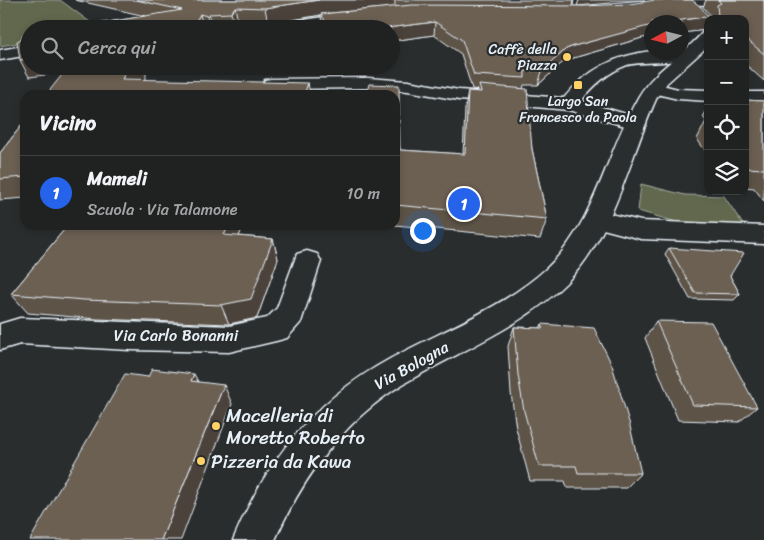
<!DOCTYPE html>
<html lang="it">
<head>
<meta charset="utf-8">
<style>
	:root { --surface:#202222; --page:#2d2f2f; --text:#f1f3f6; --muted:#a2a4a5; --line:#3d3f40; --accent:#2563eb }
	body { margin:0; font-family:Sriracha,sans-serif; background:var(--page); color:var(--text) }
	.controls { position:absolute; right:15px; top:15px; display:grid; overflow:hidden; border-radius:10px; box-shadow:0 2px 8px #0003 }
	.controls button { width:45px; height:45px; display:grid; place-items:center; padding:0; border:0; border-bottom:1px solid var(--line); background:var(--surface); color:var(--text); font:25px sans-serif }
	.compass { position:absolute; left:644px; top:15px; width:45px; height:45px; border-radius:50%; background:var(--surface); box-shadow:0 2px 8px #0003; rotate:263deg }
	.you { position:absolute; left:422px; top:230px; width:18px; height:18px; margin:-12px; border:4px solid #fff; border-radius:50%; background:#1a73e8; box-shadow:0 0 0 8px #1a73e833 }
	.badge { display:grid; place-items:center; width:32px; height:32px; border-radius:50%; background:var(--accent); color:#fff; font-size:16px; font-weight:700 }
	.pin { position:absolute; translate:-50% -50%; border:2px solid #fff; box-shadow:0 1px 5px #0006 }
	.list { margin:0; padding:0; list-style:none }
	h2 { display:flex; justify-content:space-between; align-items:center; height:65px; margin:0; padding:0 20px; font-size:21px }
	h2 small { font-size:16px; font-weight:400; color:var(--muted) }
	.list li { display:grid; grid-template-columns:32px 1fr auto; gap:15px; align-items:center; box-sizing:border-box; height:75px; padding:0 20px; border-top:1px solid var(--line) }
	.list b { display:block; font-size:19px; white-space:nowrap }
	.list p { margin:0; font-size:16px; white-space:nowrap; color:var(--muted) }
	.list em { font-size:16px; font-style:normal; color:var(--muted) }
	.icon { flex:none; width:28px; height:28px; fill:none; stroke:currentColor; stroke-width:2; stroke-linecap:round; stroke-linejoin:round }
	.map { position:relative; flex:none; width:764px; height:540px; overflow:hidden }
	.search { position:absolute; background:var(--surface); box-shadow:0 2px 8px #0003; left:20px; top:20px; width:380px; height:55px; display:flex; align-items:center; gap:12px; box-sizing:border-box; padding:0 18px; border-radius:28px; color:var(--muted); font-size:19px }
	.panel { position:absolute; background:var(--surface); box-shadow:0 2px 8px #0003; left:20px; top:90px; width:380px; height:140px; border-radius:15px }
	.map>svg:first-child { display:block }
	.green { fill:#62684e; stroke:#a5aca3 }
	.lines { fill:none; stroke-linecap:round; stroke-linejoin:round }
	.street-casing { stroke:#e8f1f8; stroke-width:3 }
	.secondary-casing { stroke:#e8f1f8; stroke-width:3 }
	.street { fill:#2a2d2e; fill-rule:evenodd }
	.secondary { fill:#2a2d2e; fill-rule:evenodd }
	.wall { fill:#5d5347; stroke:#e8f1f8 }
	.shaded-wall { fill:#4c433a; stroke:#e8f1f8 }
	.building { fill:#6c6053; stroke:#e8f1f8 }
	.poi-dot { fill:#ffd166; stroke:#2a2d2e; stroke-width:2 }
	.labels { text-anchor:middle; stroke-width:4.5; stroke-linejoin:round; paint-order:stroke }
	.far-poi-label { font-size:14px; fill:#e8f1f8; stroke:#2a2d2e; text-anchor:end }
	.street-label { font-size:16px; fill:#e8f1f8; stroke:#2a2d2e }
	.near-poi-label { font-size:19px; fill:#e8f1f8; stroke:#2a2d2e; text-anchor:start }
</style>
</head>
<body>
<div class="map">
<svg width="764" height="540" viewBox="0 0 764 540">
	<rect width="100%" height="100%" fill="#2a2d2e"/>
	<filter id="ink" filterUnits="userSpaceOnUse"><feTurbulence type="fractalNoise" baseFrequency=".02" numOctaves="2"/><feDisplacementMap in="SourceGraphic" scale="10" xChannelSelector="R" yChannelSelector="G"/><feConvolveMatrix kernelMatrix="1 2 1 2 8 2 1 2 1" color-interpolation-filters="sRGB"/></filter>
	<g filter="url(#ink)">
		<g class="green">
			<path d="M0,0h60l34,25 -2,4h-63v12l-29,5z"/>
			<path d="M641,184l44,11 39,1 20,30 -64,-3 -42,-12z"/>
		</g>
		<g class="lines">
			<g class="street-casing">
				<g id="street">
					<path d="M664,0h100v4l-80,1 -26,4 -7,-4 2,-3z"/>
					<path d="M358,12l7,4 -2,3 -62,10h-38l7,-4z"/>
					<path d="M29,45v10l-29,5v-10z"/>
					<path d="M651,51h37l8,5c-5,8 -55,5 -69,9 -19,7 -34,21 -46,36l62,18 3,4 -3,4 -7,2 -68,-19 -109,-10 -51,-9 -40,-3 -97,1 -6,-1 -3,-4 3,-4 6,-1 97,-1 40,3 51,9 105,8c24,-29 50,-42 87,-47z"/>
					<path d="M654,83l24,6 30,1v11l-30,-2 -30,-7 -3,-4 3,-4z"/>
					<path d="M745,92h19v12l-19,-1z"/>
					<path d="M597,211l44,10 123,5v18l-123,-5 -53,-14 -3,-6 3,-6z"/>
					<path d="M307,251l10,3 4,7 -20,61 -14,16 -11,3 -47,11 -99,-2 -110,-6 -20,6v-26l20,-6 209,8 38,-8 10,-10 20,-54z"/>
				</g>
			</g>
			<g class="secondary-casing">
				<path id="secondary" d="M708,31l-1,16 -40,36 -10,14c-28,61 -42,137 -91,186 -45,45 -109,69 -163,101 -59,36 -101,94 -128,156h-42c37,-88 88,-148 174,-190 47,-24 101,-46 140,-82 49,-46 59,-116 92,-172 16,-27 44,-40 64,-64z"/>
			</g>
			<use href="#street" class="street"/>
			<use href="#secondary" class="secondary"/>
		</g>
		<g class="wall">
			<path d="M75,0h499l-1,6 134,9 4,1 -8,-9 3,-7h58v81l-19,-17v-45h-37v7l-2,4 -24,3v-11l-40,16 -72,21 -8,4 -24,22h-14l-1,4 9,60 15,70 -7,20 -145,-14v-130l5,55 63,4 2,-45 3,-18 10,1v-2l-6,-1 -11,-35 -27,-19 -43,6v-12h-68l-1,-2 -1,-12 -53,9 -30,-2 -3,7h-170l80,-13z"/>
			<path d="M745,100l19,1v100l-10,-13 -9,-1z"/>
			<path d="M708,108v47l-11,-16 9,-18 -3,-4z"/>
			<path d="M25,121v77l-25,2v-47z"/>
			<path d="M68,225h176l-5,11 34,3 5,20 -21,59 -28,6 -132,-5 -69,-6 -17,-19z"/>
			<path d="M669,248l61,28 10,18 -6,6 -44,-1 -25,-45z"/>
			<path d="M656,321l101,86 -18,15 -61,-2 -33,-82z"/>
			<path d="M542,324l99,149 -15,15h-59l-2,-7h-35l-14,-53 -5,-35 -3,-47 6,-19 26,1z"/>
		</g>
		<g class="shaded-wall">
			<path d="M319,0h76v7l-74,7v1l-53,9 -3,-16z"/>
			<path d="M579,0h66l-68,6z"/>
			<path d="M235,7l3,15 -3,7 -4,-16z"/>
			<path d="M200,14l3,15h-11z"/>
			<path d="M209,14l4,15h-3l-3,-13z"/>
			<path d="M712,16l-1,3h-3v7l-2,4 -24,3v-11h-15z"/>
			<path d="M435,22l-1,13 -43,6v-12h-12z"/>
			<path d="M648,25h4v12l-10,1 -72,21 -8,4 -24,22 4,-14 24,-22 8,-3z"/>
			<path d="M29,59v7h57l1,4 -58,7 -9,-17z"/>
			<path d="M140,66h44l-38,5v13l-24,-5 5,-10z"/>
			<path d="M308,83l2,12h-6z"/>
			<path d="M229,225h15l-14,30 -6,-20z"/>
			<path d="M273,239l5,20 -21,59 -28,6 -8,-19z"/>
			<path d="M194,374l10,19 -13,-12z"/>
			<path d="M224,385l8,19 -51,136h-20z"/>
		</g>
		<g class="building">
			<path d="M136,0h183l-54,8 -30,-1 -4,6 -22,1 -2,2 -7,-2 -8,15h-127l117,-19z"/>
			<path d="M655,0h37l9,7 6,8 5,1 -45,6h-15v3l-78,21 -8,3 -24,22h-17v7l-51,-3 -12,-35 -27,-18 -56,7h-49l-9,-15 91,-9 172,1 45,-2z"/>
			<path d="M718,0h46v54l-19,-16v-19h-23l-4,-3 -1,-11 4,-2z"/>
			<path d="M29,34v25l-9,1 -3,-19 5,-2v-3z"/>
			<path d="M69,66h71l-13,3 -5,10 186,4 -4,12h-258z"/>
			<path d="M369,84l30,1 1,65 65,4 3,-63 13,1 -2,-7 48,4 5,60 15,70 -152,-14v-110h-29z"/>
			<path d="M745,100l19,1v68l-19,-1z"/>
			<path d="M25,121v56l-25,2v-26z"/>
			<path d="M68,225h161l-5,10 49,4 -22,60 -30,6 -137,-5 -73,-6z"/>
			<path d="M669,248l75,5 -14,23 10,18 -45,-1z"/>
			<path d="M656,321l55,1 46,85 -64,-2z"/>
			<path d="M542,324l52,4 18,37 17,57 12,51h-63l-2,-7h-37l-15,-55 -6,-36 -4,-48 29,1z"/>
			<path d="M152,369l42,5 -3,7 33,4 -63,155h-131l95,-166 23,3z"/>
		</g>
	</g>
	<g class="poi-dot">
		<circle cx="567" cy="57" r="5"/>
		<rect x="573" y="80" width="10" height="10" rx="2.5"/>
		<circle cx="216" cy="426" r="5"/>
		<circle cx="201" cy="461" r="5"/>
	</g>
	<g class="labels">
		<g class="far-poi-label">
			<text x="557" y="54">Caffè della<tspan x="557" dy="16">Piazza</tspan></text>
			<text x="578" y="106" text-anchor="middle">Largo San<tspan x="578" dy="16">Francesco da Paola</tspan></text>
		</g>
		<g class="street-label">
			<text x="176" y="341">Via Carlo Bonanni</text>
			<text transform="translate(411 365) rotate(-29)" y="6">Via Bologna</text>
		</g>
		<g class="near-poi-label">
			<text x="226" y="422">Macelleria di<tspan x="226" dy="22">Moretto Roberto</tspan></text>
			<text x="211" y="468">Pizzeria da Kawa</text>
		</g>
	</g>
</svg>
<div class="controls">
<button>+</button>
<button>−</button>
<button><svg class="icon" aria-label="locate" viewBox="0 0 24 24"><circle cx="12" cy="12" r="6"/><path d="M12 2v4M12 18v4M2 12h4M18 12h4"/></svg></button>
<button><svg class="icon" aria-label="layers" viewBox="0 0 24 24"><path d="M12 4l9 5-9 5-9-5zM3 14l9 5 9-5"/></svg></button>
</div>
<svg class="compass" viewBox="-18 -18 36 36"><path d="M0-13l5 13h-10z" fill="#e53935"/><path d="M0 13l5-13h-10z" fill="#a2a4a5"/></svg>
<div class="you"></div>
<div class="pin badge" style="left:464px;top:204px">1</div>
<div class="search"><svg class="icon" aria-label="search" viewBox="0 0 24 24"><circle cx="10" cy="10" r="6"/><path d="M15 15l6 6"/></svg>Cerca qui</div>
<section class="panel">
<h2>Vicino<small></small></h2>
<ul class="list">
<li><span class="badge">1</span><div><b>Mameli</b><p>Scuola · Via Talamone</p></div><em>10 m</em></li>
</ul>
</section>
</div>
</body>
</html>
